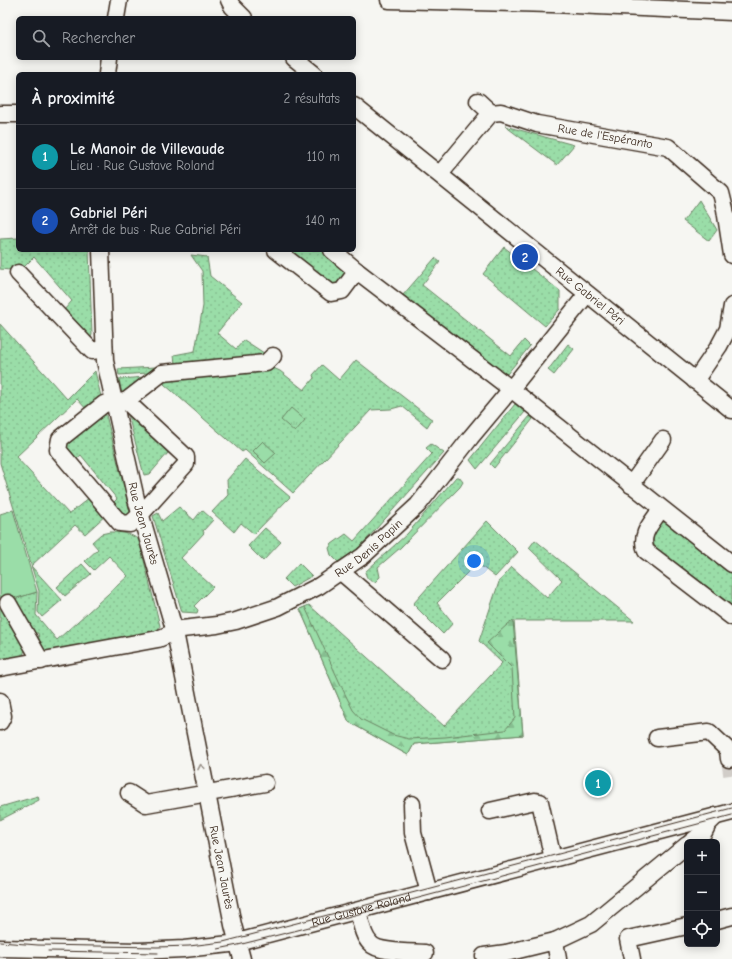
<!DOCTYPE html>
<html lang="fr">
<head>
<meta charset="utf-8">
<style>
	:root { --surface:#171b24; --page:#20242c; --text:#f1f3f6; --muted:#9ea1a6; --line:#363941; --accent:#7c3aed }
	body { margin:0; font-family:"Comic Neue",sans-serif; background:var(--page); color:var(--text) }
	.controls { position:absolute; right:12px; bottom:12px; display:grid; overflow:hidden; border-radius:6px; box-shadow:0 2px 10px #0003 }
	.controls button { width:36px; height:36px; display:grid; place-items:center; padding:0; border:0; border-bottom:1px solid var(--line); background:var(--surface); color:var(--text); font:20px sans-serif }
	.you { position:absolute; left:474px; top:561px; width:14px; height:14px; margin:-10px; border:3px solid #fff; border-radius:50%; background:#1a73e8; box-shadow:0 0 0 6px #1a73e833 }
	.badge { display:grid; place-items:center; width:26px; height:26px; border-radius:50%; background:var(--accent); color:#fff; font-size:13px; font-weight:700 }
	.pin { position:absolute; translate:-50% -50%; border:2px solid #fff; box-shadow:0 1px 4px #0006 }
	.list { margin:0; padding:0; list-style:none }
	h2 { display:flex; justify-content:space-between; align-items:center; height:52px; margin:0; padding:0 16px; font-size:17px }
	h2 small { font-size:13px; font-weight:400; color:var(--muted) }
	.list li { display:grid; grid-template-columns:26px 1fr auto; gap:12px; align-items:center; box-sizing:border-box; height:64px; padding:0 16px; border-top:1px solid var(--line) }
	.list b { display:block; font-size:15px; white-space:nowrap }
	.list p { margin:0; font-size:13px; white-space:nowrap; color:var(--muted) }
	.list em { font-size:13px; font-style:normal; color:var(--muted) }
	.icon { flex:none; width:22px; height:22px; fill:none; stroke:currentColor; stroke-width:2; stroke-linecap:round; stroke-linejoin:round }
	.map { position:relative; flex:none; width:732px; height:959px; overflow:hidden }
	.search { position:absolute; background:var(--surface); box-shadow:0 2px 10px #0003; left:16px; top:16px; width:340px; height:44px; display:flex; align-items:center; gap:10px; box-sizing:border-box; padding:0 14px; border-radius:6px; color:var(--muted); font-size:15px }
	.panel { position:absolute; background:var(--surface); box-shadow:0 2px 10px #0003; left:16px; top:72px; width:340px; height:180px; border-radius:6px }
	.map>svg:first-child { display:block }
	.grass { fill:url(#grass-dots); stroke:#6a8463 }
	.forest { fill:url(#forest-firs); stroke:#6a8463 }
	.park { fill:url(#park-tufts); stroke:#6a8463 }
	.garden { fill:#9adda8; stroke:#6a8463 }
	.lines { fill:none; stroke-linecap:round; stroke-linejoin:round }
	.minor-tunnel { stroke:#d1cdc8; stroke-width:16; stroke-dasharray:16 8; stroke-linecap:butt }
	.minor-casing { stroke:#3b2a1e; stroke-width:19 }
	.minor { stroke:#f6f6f2; stroke-width:16 }
	.tram { stroke:#3b2a1e; stroke-width:1 }
	.oneway { stroke:#989088 }
	.labels { text-anchor:middle; stroke-width:3; stroke-linejoin:round; paint-order:stroke }
	.street-label { font-size:12px; fill:#3b2a1e; stroke:#f6f6f2 }
</style>
</head>
<body>
<div class="map">
<svg width="732" height="959" viewBox="0 0 732 959">
	<defs>
		<pattern id="grass-dots" width="8" height="8" patternUnits="userSpaceOnUse"><rect width="8" height="8" fill="#9adda8"/><path d="M2 2h.1M6 6h.1" fill="none" stroke="#86be90" stroke-width="1.8" stroke-linecap="round"/></pattern>
		<pattern id="forest-firs" width="22" height="20" patternUnits="userSpaceOnUse"><rect width="22" height="20" fill="#9adda8"/><path d="M5 1l3.5 6h-7zM16 11l3.5 6h-7z" fill="#86be90"/></pattern>
		<pattern id="park-tufts" width="24" height="20" patternUnits="userSpaceOnUse"><rect width="24" height="20" fill="#9adda8"/><path d="M3 7l-1-3M5 7V3M7 7l1-3M15 17l-1-3M17 17v-4M19 17l1-3" fill="none" stroke="#86be90"/></pattern>
	</defs>
	<rect width="100%" height="100%" fill="#f6f6f2"/>
	<filter id="ink" filterUnits="userSpaceOnUse"><feTurbulence type="fractalNoise" baseFrequency=".025" numOctaves="2"/><feDisplacementMap in="SourceGraphic" scale="8" xChannelSelector="R" yChannelSelector="G"/><feConvolveMatrix kernelMatrix="1 2 1 2 8 2 1 2 1" color-interpolation-filters="sRGB"/></filter>
	<g filter="url(#ink)">
		<g class="grass">
			<path d="M505,126l69,19 -17,20z"/>
			<path d="M699,200l18,30 -8,11 -26,-20z"/>
			<path d="M18,238v12h71l3,85 -1,2 -3,-1 -24,-26 8,-9 -38,-44 -14,14 -20,-2v-30z"/>
			<path d="M504,247l56,44v18l-15,17 -62,-52z"/>
			<path d="M282,250h45l19,20v6l-7,8 -7,3z"/>
			<path d="M191,255l16,2 3,19 32,26 -25,31 19,16 8,-9 20,13 -4,5 -85,6 -1,-9 21,-4 8,-45 -1,-35z"/>
			<path d="M435,258l5,4 -18,23 89,71 13,-16 6,6 -23,28 -6,-1 -98,-78z"/>
			<path d="M0,324l67,75 28,-28 7,30 -13,11 -12,-13 -61,58 53,57 21,-17 17,17 -22,20 -10,-9 -44,41 31,34 -20,17 -4,-5 1,-21 -39,-128z"/>
			<path d="M568,344l6,5 -20,26 -6,-5z"/>
			<path d="M356,360l74,58 2,1 -5,8 -25,-21 -11,3 -20,1 -78,83 -48,-43 -3,2 -78,-68 3,-6 104,-11 9,4 24,19 10,-12 -1,-3 9,-10 17,15z"/>
			<path d="M156,367l-8,6 -29,2 -1,-6z"/>
			<path d="M146,377l-18,17h-6l-3,-15z"/>
			<path d="M515,404l10,8 -48,57 -7,-9z"/>
			<path d="M105,411l27,109 -4,2 -18,-16 7,-7 -36,-44 -9,8 -12,-16z"/>
			<path d="M127,411l42,37 -1,5 -18,21 -6,1z"/>
			<path d="M530,416l3,3 -39,49 -4,-4z"/>
			<path d="M431,444l13,9 -85,95 -21,14 -7,-7 -2,-7 3,-4 14,-10 8,7 78,-87 -6,-6z"/>
			<path d="M245,459l45,38 -36,37 -13,-11 -7,9 -22,-20 16,-17 -1,-15z"/>
			<path d="M456,477h3l4,5 -3,5 -60,61 -22,19 2,10 -5,5c-7,-2 -8,-3 -10,-10l42,-38z"/>
			<path d="M179,507l15,13 8,-10 11,10 -10,11 1,2 -23,25 32,29 -19,19 4,4 -1,3 -15,-1 -29,-96 5,-3 4,8z"/>
			<path d="M487,521l31,31 -23,25 -18,-14 -40,40 16,20 -10,11 -30,-30z"/>
			<path d="M660,522h9l63,51v38l-77,-61 -3,-15z"/>
			<path d="M265,528l16,14 -18,19 -15,-15z"/>
			<path d="M110,532c11,0 20,1 29,8l21,86 -3,5 -94,17 1,3 -20,3 -3,-3 -3,-18h-7l-21,-33 27,-8 -1,23 21,25 71,-64 -19,-20 -15,14 -9,-9 13,-12 -6,-7 9,-8z"/>
			<path d="M535,540l99,81h-120l9,114 -109,9 -6,11 -59,-33 -49,-113 9,-4 135,121 58,-63 -23,-22 20,-59 13,-15 35,31 15,-18 -33,-32z"/>
			<path d="M299,563l13,13 -20,11 -8,-8z"/>
			<path d="M82,564l9,10 -26,22 -8,-9z"/>
			<path d="M0,605c8,10 21,26 25,39 1,4 -1,8 -2,12l-23,7z"/>
			<path d="M38,796l1,4 -39,20v-13z"/>
		</g>
		<path class="forest" d="M305,607l40,87 8,16 8,9 32,16 16,4 36,-2 60,-7 10,-12 -3,-50 -25,-25 21,-19 5,-3 10,114 -109,9 -6,11 -59,-33 -49,-113z"/>
		<g class="park">
			<path d="M291,408l14,12 -10,12 -14,-12z"/>
			<path d="M263,441l13,12 -11,10 -12,-12z"/>
		</g>
		<path class="garden" d="M13,510l24,82 -37,11v-89z"/>
		<g class="lines">
			<path class="minor-tunnel" d="M729,759l3,21"/>
			<g class="minor-casing">
				<g id="minor">
					<path d="M229,0l3,6 12,12"/>
					<path d="M389,0l163,4 180,8"/>
					<path d="M116,18l3,-18"/>
					<path d="M294,58l20,16"/>
					<path d="M107,74l2,-16"/>
					<path d="M478,101l13,12"/>
					<path id="s1" d="M354,106l378,304"/>
					<path d="M0,114h18"/>
					<path id="s2" d="M440,174l51,-61 10,-1 36,12 131,23 53,46 4,16 7,46"/>
					<path id="s3" d="M101,250l4,111 31,138 39,133 58,293 9,34"/>
					<path d="M276,250l55,43 11,-2 15,-20"/>
					<path d="M332,250l25,21 154,118 221,175"/>
					<path d="M18,273l74,78 12,-2"/>
					<path d="M695,381l24,-35 9,-17 4,-23"/>
					<path d="M126,401l60,56v7l-45,50 -11,10 -10,-1 -62,-73 2,-11 44,-35z"/>
					<path d="M126,401l36,-28 104,-10 7,-7"/>
					<path d="M631,485l32,-45"/>
					<path d="M661,509c-9,14 -22,25 -15,42l86,66"/>
					<path d="M340,571l102,88"/>
					<path d="M8,603l33,58"/>
					<path id="s4" d="M0,668l158,-29 24,-10 35,-4 19,-4 42,-14 41,-21 44,-30 55,-51 53,-68 40,-48 76,-95"/>
					<path d="M0,701l3,15 -3,6"/>
					<path d="M657,738l52,-6 19,18 1,9"/>
					<path d="M129,793l17,11 119,-21"/>
					<path d="M412,804l1,29 16,59"/>
					<path d="M490,811l45,-10 5,1 13,57"/>
					<path d="M691,842l13,-10 4,-8 8,-8"/>
					<path d="M358,911c3,10 4,24 12,32 8,10 42,9 55,10"/>
					<path d="M717,920l15,-4"/>
					<path d="M555,941l36,-17 96,-79"/>
					<path id="s5" d="M0,948l139,3 45,-2 46,-5 502,-132"/>
					<path d="M484,956l22,-3 49,-12 3,18"/>
					<path d="M632,959l-4,-20 59,-13"/>
				</g>
			</g>
			<use href="#minor" class="minor"/>
			<g class="tram">
				<path d="M0,942l38,3 119,2 32,-1 34,-4 132,-34 377,-100"/>
				<path d="M218,949l20,-4 56,-14 438,-116"/>
				<path d="M48,951l110,2"/>
			</g>
		</g>
		<defs><path id="oneway-chevron" d="M-2-3.5L2.5 0L-2 3.5" fill="none" stroke-width="1.6" stroke-linecap="round" stroke-linejoin="round"/></defs>
		<use class="oneway" href="#oneway-chevron" transform="translate(201 767) rotate(-101)"/>
	</g>
	<g class="labels">
		<g class="street-label">
			<text dy="4" stroke="none"><textPath href="#s2" startOffset="197">Rue de l'Espéranto</textPath></text>
			<text dy="4" stroke="none"><textPath href="#s1" startOffset="303">Rue Gabriel Péri</textPath></text>
			<text dy="4" stroke="none"><textPath href="#s3" startOffset="278">Rue Jean Jaurès</textPath></text>
			<text dy="4" stroke="none"><textPath href="#s4" startOffset="394">Rue Denis Papin</textPath></text>
			<text dy="4" stroke="none"><textPath href="#s3" startOffset="631">Rue Jean Jaurès</textPath></text>
			<text dy="4" stroke="none"><textPath href="#s5" startOffset="366">Rue Gustave Roland</textPath></text>
		</g>
	</g>
</svg>
<div class="controls">
<button>+</button>
<button>−</button>
<button><svg class="icon" aria-label="locate" viewBox="0 0 24 24"><circle cx="12" cy="12" r="6"/><path d="M12 2v4M12 18v4M2 12h4M18 12h4"/></svg></button>
</div>
<div class="you"></div>
<div class="pin badge" style="left:598px;top:783px;background:#0f9aa8">1</div>
<div class="pin badge" style="left:525px;top:257px;background:#1a4fb4">2</div>
<div class="search"><svg class="icon" aria-label="search" viewBox="0 0 24 24"><circle cx="10" cy="10" r="6"/><path d="M15 15l6 6"/></svg>Rechercher</div>
<section class="panel">
<h2>À proximité<small>2 résultats</small></h2>
<ul class="list">
<li><span class="badge" style="background:#0f9aa8">1</span><div><b>Le Manoir de Villevaude</b><p>Lieu · Rue Gustave Roland</p></div><em>110 m</em></li>
<li><span class="badge" style="background:#1a4fb4">2</span><div><b>Gabriel Péri</b><p>Arrêt de bus · Rue Gabriel Péri</p></div><em>140 m</em></li>
</ul>
</section>
</div>
</body>
</html>
